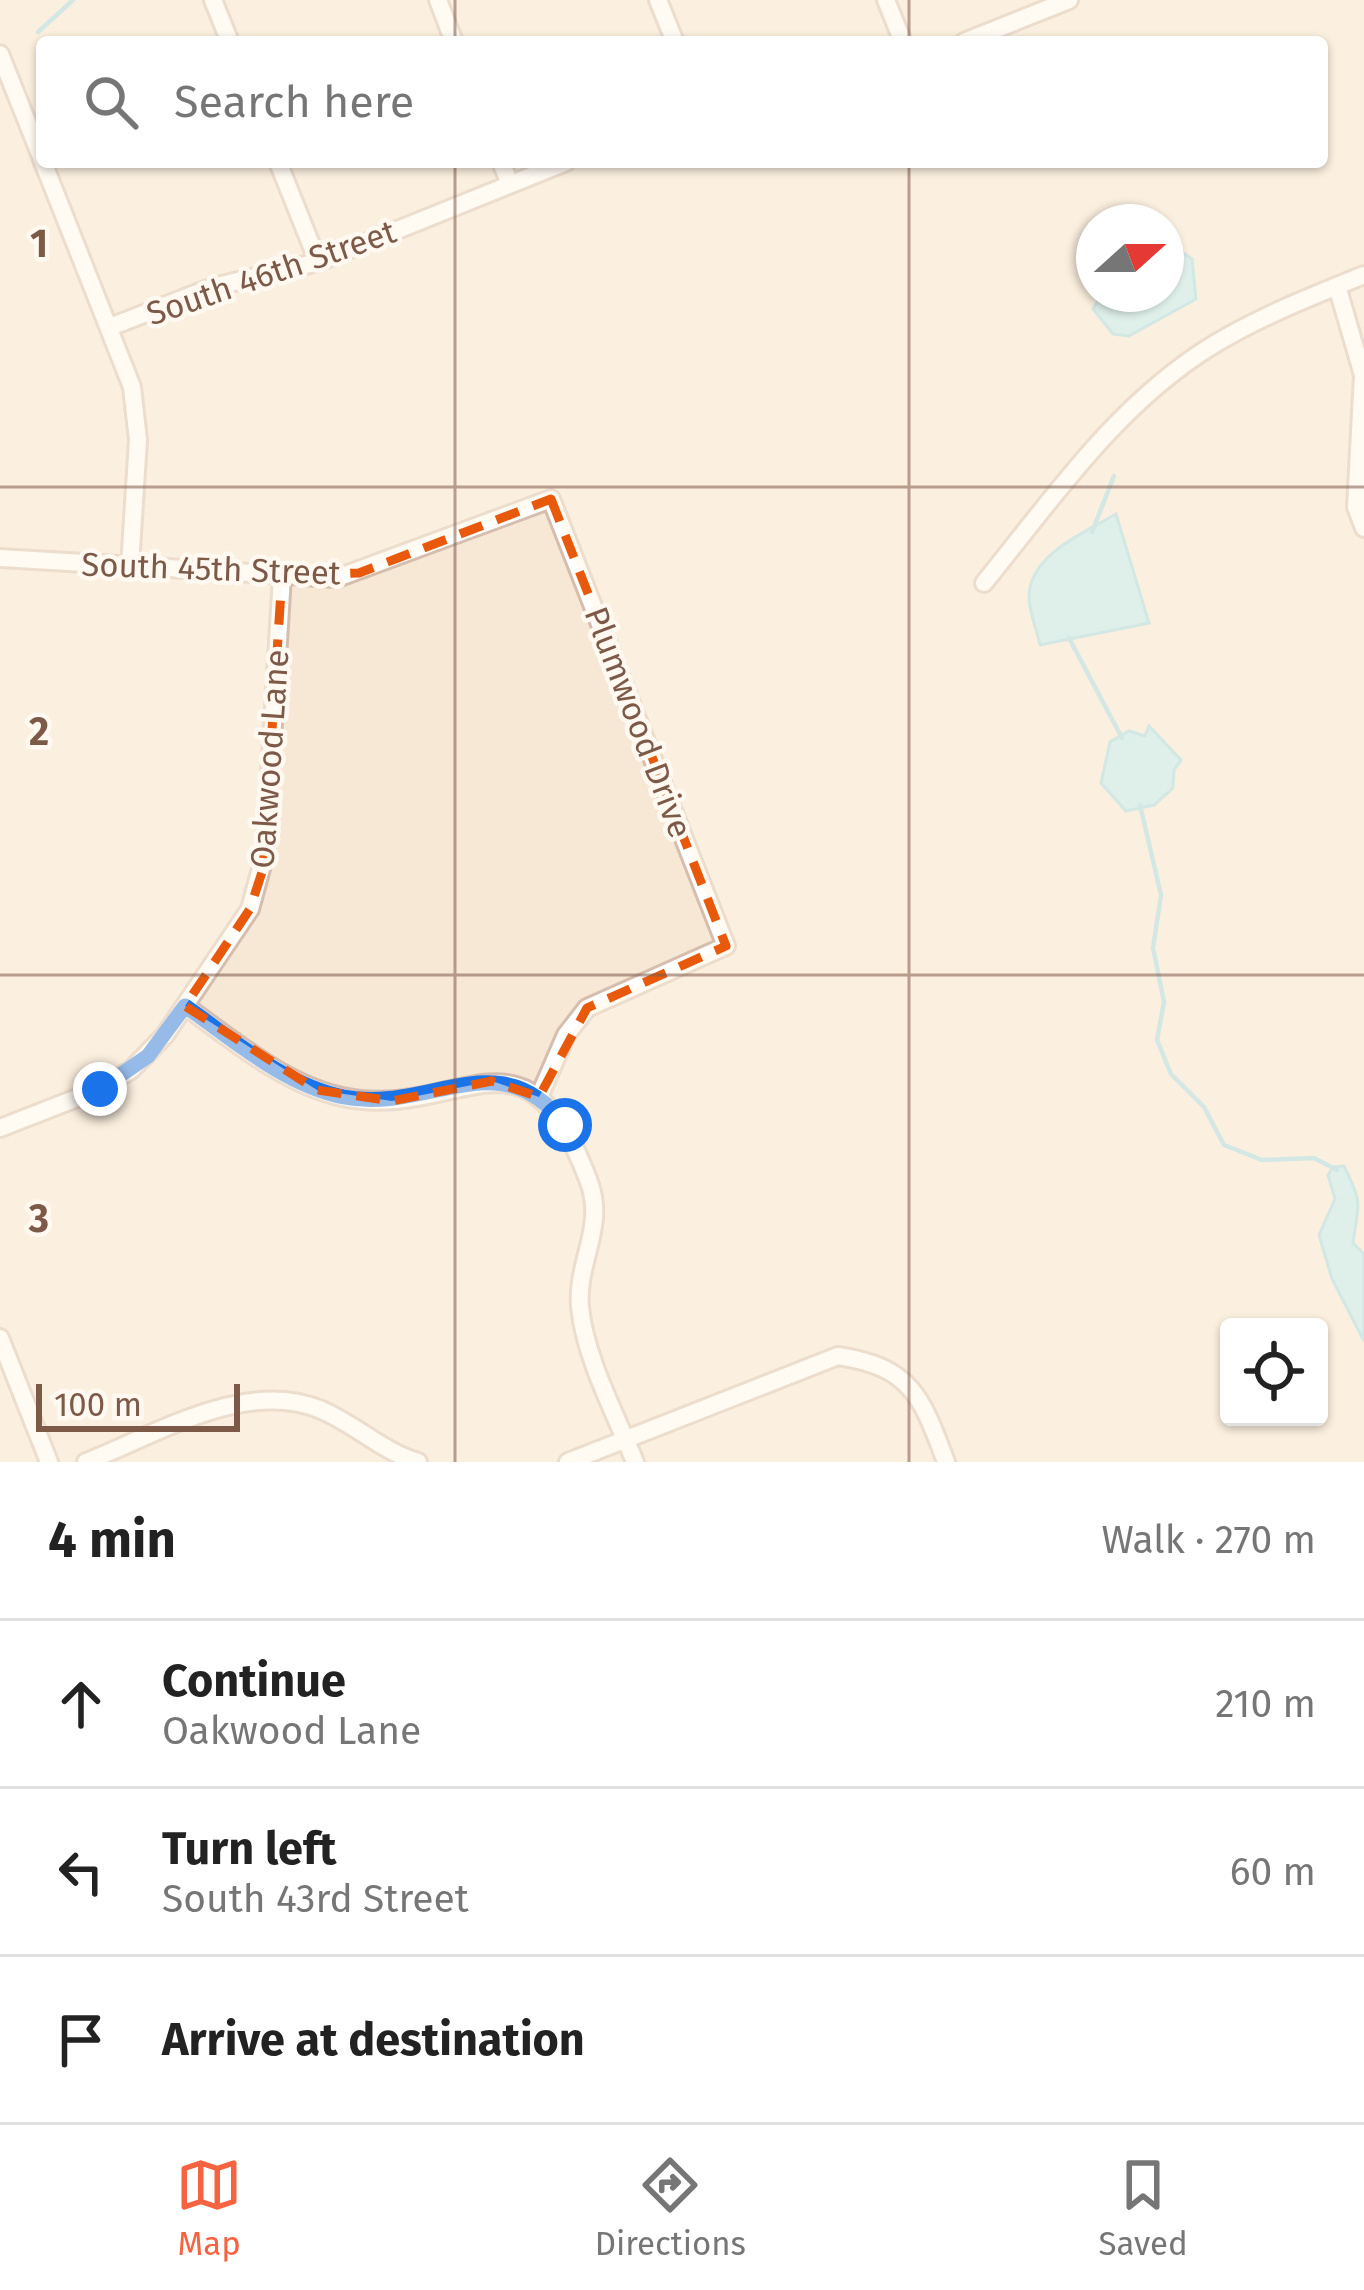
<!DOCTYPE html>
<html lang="en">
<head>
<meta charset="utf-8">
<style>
	:root { --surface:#fff; --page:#f6f6f6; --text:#222; --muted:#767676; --line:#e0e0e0; --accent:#f66340 }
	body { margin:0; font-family:"Fira Sans",sans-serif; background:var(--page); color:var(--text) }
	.controls { position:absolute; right:36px; bottom:36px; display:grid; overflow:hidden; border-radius:12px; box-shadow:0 3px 9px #0004 }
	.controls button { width:108px; height:108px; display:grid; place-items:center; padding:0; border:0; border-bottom:3px solid var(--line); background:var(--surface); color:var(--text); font:60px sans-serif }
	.compass { position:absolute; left:1076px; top:204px; width:108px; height:108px; border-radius:50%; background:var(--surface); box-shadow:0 3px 9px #0004; rotate:69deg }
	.scale { position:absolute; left:36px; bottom:30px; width:204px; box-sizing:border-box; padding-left:12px; border:6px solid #7d5948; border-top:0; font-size:33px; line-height:42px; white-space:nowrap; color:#7d5948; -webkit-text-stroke:9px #fff9f1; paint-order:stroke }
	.stop { position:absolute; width:36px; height:36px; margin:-27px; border:9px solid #1a73e8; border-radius:50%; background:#fff }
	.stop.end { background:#1a73e8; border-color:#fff; box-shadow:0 3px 12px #0008 }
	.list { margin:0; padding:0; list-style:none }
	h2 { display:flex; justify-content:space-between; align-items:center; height:156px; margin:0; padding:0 48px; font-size:51px }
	h2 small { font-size:39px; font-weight:400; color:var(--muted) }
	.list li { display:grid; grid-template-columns:78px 1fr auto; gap:36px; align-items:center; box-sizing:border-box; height:168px; padding:0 48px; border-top:3px solid var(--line) }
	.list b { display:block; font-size:45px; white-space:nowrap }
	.list p { margin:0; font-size:39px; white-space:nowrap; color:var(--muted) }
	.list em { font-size:39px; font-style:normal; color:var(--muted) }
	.icon { flex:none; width:66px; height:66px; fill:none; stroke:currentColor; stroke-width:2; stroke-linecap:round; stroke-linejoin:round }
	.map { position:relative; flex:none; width:1364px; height:1462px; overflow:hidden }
	.search { position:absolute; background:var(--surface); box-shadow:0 3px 9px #0004; left:36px; right:36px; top:36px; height:132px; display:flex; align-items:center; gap:30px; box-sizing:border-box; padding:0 42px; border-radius:12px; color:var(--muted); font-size:45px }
	.sheet { height:660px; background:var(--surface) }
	nav { display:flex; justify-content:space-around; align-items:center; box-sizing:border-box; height:168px; border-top:3px solid var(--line); background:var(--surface); font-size:33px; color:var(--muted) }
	nav a { display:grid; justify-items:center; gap:6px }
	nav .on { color:var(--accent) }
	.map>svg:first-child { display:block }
	.residential { fill:#f7e7d5; fill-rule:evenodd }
	.water { fill:#b9e6ec; stroke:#9ed6df; stroke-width:3 }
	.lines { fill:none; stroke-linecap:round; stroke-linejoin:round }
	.stream { stroke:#9ed6df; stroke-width:4.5 }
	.minor-casing { stroke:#d5beae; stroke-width:22 }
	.minor { stroke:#fff; stroke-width:16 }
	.route { stroke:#1a73e8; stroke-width:15 }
	.marked { fill:none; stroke:#e8590c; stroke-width:9; stroke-dasharray:24 15; stroke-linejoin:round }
	.grid { fill:none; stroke:#7d5948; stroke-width:3; stroke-opacity:0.55 }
	.labels { text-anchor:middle; stroke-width:9; stroke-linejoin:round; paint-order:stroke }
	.street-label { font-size:33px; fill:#7d5948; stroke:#fff9f1 }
	.grid-label { font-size:39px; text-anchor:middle; font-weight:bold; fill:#7d5948; stroke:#fff9f1; stroke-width:9; stroke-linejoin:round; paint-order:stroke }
</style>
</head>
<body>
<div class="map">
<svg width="1364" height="1462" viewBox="0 0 1364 1462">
	<rect width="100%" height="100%" fill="#fff5e8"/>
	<path class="residential" d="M0,0h1364v1462h-1364zM42,42h1280v120h-1280zM1094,222h72v72h-72zM1229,1327h90v90h-90z"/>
	<g class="water">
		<path d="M1166,241l26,18 4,40 -67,37 -16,-2 -20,-25 9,-15h64z"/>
		<path d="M1116,514l33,109 -109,22c-3,-15 -11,-33 -11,-48 0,-42 56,-65 87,-83z"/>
		<path d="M1149,726l32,34 -7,10 -1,18 -19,17 -28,6 -25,-28 9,-41 19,-11 16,5z"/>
		<path d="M1344,1166c20,40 14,38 9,77l11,11v87l-32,-62 -13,-44 16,-36 -7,-24 5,-8z"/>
	</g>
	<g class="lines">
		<g class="stream">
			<path d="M38,32l35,-32"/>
			<path d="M1092,532l22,-56"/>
			<path d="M1069,638l53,100"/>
			<path d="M1140,805l21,90 -8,53 11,54 -7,38 14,34 33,33 20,38 38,15 52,-2 23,12"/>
		</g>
		<g class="minor-casing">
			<g id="minor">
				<path d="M213,0l17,42"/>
				<path d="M438,0l16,42"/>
				<path d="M658,0l17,42"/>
				<path d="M886,0l17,42"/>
				<path d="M964,42l105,-42"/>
				<path d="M0,54l42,105"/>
				<path d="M43,162l89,225 6,53 -8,126"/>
				<path d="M278,162l40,100"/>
				<path d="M501,162l9,22"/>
				<path d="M1337,286l26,89 -7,132 8,21"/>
				<path d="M110,327l103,-40 105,-25 248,-100"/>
				<path d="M0,558l337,20 214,-79 175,447 -139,62 -21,27 -27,62"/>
				<path d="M984,583c69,-85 134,-180 229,-238 48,-29 99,-49 151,-70"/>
				<path d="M185,1006c48,34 98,78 157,91 119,25 183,-89 247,85 17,45 -13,80 -9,125 5,51 36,108 55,155"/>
				<path d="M0,1128l100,-39 31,-19 34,-35 85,-126 15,-55 17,-278"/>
				<path d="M0,1338l49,124"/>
				<path d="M86,1462c69,-27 158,-83 233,-53 35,14 62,42 99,53"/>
				<path d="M568,1462l270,-106c74,11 84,42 108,106"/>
			</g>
		</g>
		<use href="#minor" class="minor"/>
	</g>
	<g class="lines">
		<path class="route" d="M100,1089l48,-33 37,-50c49,34 99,79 159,91 84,17 156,-58 221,28"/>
	</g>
	<path d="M0 0H1364V1462H0ZM551,499l175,447 -139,62 -48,89 -47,-16 -100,20 -75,-11 -132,-84 65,-97 13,-40 19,-293 77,-3z" fill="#fff5e8" fill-opacity=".55" fill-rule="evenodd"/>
	<path class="marked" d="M551,499l175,447 -139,62 -48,89 -47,-16 -100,20 -75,-11 -132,-84 65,-97 13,-40 19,-293 77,-3z"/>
	<path class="grid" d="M455,0v42M909,0v42M455,162v1300M909,162v1300M0,487h1364M0,975h1364"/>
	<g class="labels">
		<g class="street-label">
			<text transform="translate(271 272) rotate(-19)" y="12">South 46th Street</text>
			<text transform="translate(211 568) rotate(2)" y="12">South 45th Street</text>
			<text transform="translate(639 722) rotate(69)" y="12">Plumwood Drive</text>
			<text transform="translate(269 759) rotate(-86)" y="12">Oakwood Lane</text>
		</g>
	</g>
	<g class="grid-label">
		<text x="39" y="257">1</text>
		<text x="39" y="745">2</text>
		<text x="39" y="1232">3</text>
	</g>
</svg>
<div class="controls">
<button><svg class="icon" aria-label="locate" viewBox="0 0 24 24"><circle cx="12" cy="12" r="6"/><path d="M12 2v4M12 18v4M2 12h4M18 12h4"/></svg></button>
</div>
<svg class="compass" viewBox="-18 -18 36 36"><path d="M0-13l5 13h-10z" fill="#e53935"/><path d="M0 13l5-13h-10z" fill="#767676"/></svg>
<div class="scale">100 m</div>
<div class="stop" style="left:565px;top:1125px"></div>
<div class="stop end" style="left:100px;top:1089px"></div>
<div class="search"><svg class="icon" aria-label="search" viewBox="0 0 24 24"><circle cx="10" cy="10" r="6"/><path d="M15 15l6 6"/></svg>Search here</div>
</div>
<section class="sheet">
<h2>4 min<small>Walk · 270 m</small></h2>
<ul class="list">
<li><svg class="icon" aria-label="ahead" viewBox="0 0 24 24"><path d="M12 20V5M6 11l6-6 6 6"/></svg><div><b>Continue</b><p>Oakwood Lane</p></div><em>210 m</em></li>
<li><svg class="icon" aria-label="left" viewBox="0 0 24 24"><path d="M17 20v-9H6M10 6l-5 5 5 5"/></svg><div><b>Turn left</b><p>South 43rd Street</p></div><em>60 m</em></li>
<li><svg class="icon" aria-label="arrive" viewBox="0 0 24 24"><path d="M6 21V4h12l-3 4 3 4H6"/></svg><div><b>Arrive at destination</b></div></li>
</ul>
</section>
<nav>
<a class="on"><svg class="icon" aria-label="map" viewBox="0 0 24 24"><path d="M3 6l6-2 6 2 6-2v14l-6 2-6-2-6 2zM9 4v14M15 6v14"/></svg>Map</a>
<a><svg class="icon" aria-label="directions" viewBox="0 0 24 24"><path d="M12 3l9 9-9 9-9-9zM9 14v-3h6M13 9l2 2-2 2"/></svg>Directions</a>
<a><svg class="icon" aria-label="saved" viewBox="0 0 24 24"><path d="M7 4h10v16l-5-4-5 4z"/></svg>Saved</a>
</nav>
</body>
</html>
